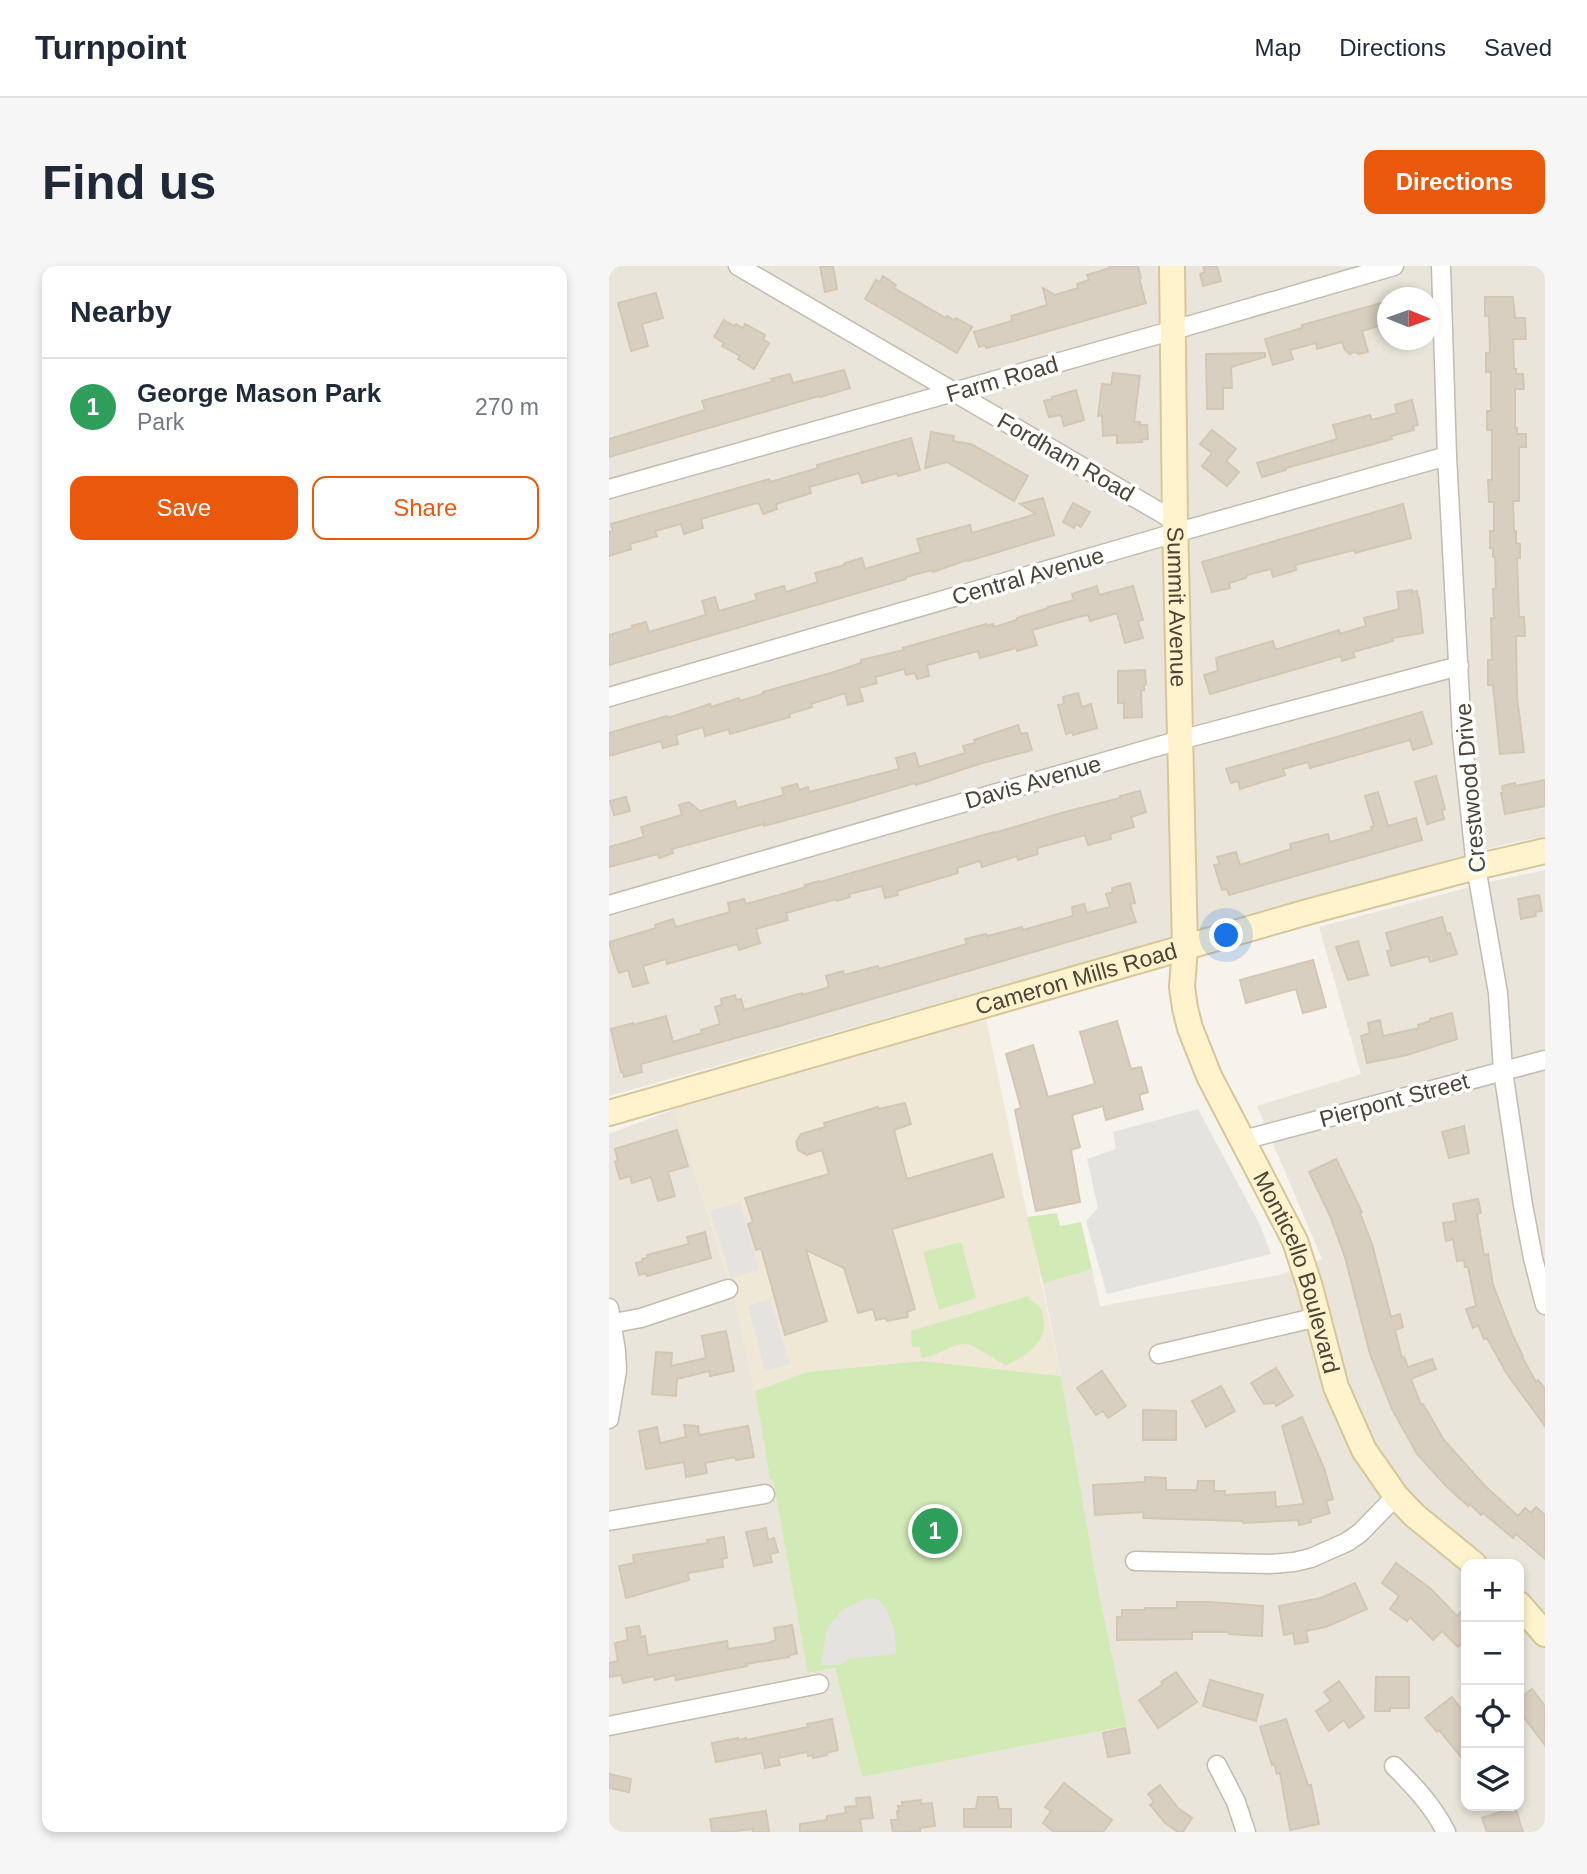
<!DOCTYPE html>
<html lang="en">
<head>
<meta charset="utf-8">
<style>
	:root { --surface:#fff; --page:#f6f6f7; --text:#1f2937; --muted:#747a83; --line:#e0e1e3; --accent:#ea580c }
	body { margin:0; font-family:Arial,sans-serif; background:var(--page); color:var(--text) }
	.controls { position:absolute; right:21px; bottom:21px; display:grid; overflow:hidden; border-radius:14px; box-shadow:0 4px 10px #0003 }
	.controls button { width:63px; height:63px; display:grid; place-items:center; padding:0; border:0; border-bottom:2px solid var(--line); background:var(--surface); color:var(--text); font:35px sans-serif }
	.compass { position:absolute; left:768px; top:21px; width:63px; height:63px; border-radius:50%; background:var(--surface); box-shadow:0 4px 10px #0003; rotate:91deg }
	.you { position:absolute; left:618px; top:670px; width:24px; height:24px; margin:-18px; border:5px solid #fff; border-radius:50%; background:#1a73e8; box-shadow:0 0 0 10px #1a73e833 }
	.badge { display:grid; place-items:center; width:46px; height:46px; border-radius:50%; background:var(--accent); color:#fff; font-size:23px; font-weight:700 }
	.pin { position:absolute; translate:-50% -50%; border:4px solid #fff; box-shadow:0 2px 7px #0006 }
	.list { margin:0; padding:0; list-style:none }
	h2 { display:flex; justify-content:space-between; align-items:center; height:91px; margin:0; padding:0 28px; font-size:30px }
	h2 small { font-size:23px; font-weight:400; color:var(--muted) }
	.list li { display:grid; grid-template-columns:46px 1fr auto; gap:21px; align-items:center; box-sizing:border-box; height:98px; padding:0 28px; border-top:2px solid var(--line) }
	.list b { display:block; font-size:26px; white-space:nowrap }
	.list p { margin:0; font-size:23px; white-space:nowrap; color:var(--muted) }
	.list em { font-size:23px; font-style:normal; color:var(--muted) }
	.actions { display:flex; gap:14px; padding:21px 28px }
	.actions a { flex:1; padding:16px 0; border:2px solid var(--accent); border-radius:14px; text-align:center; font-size:24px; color:var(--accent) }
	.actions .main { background:var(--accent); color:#fff }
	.icon { flex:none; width:38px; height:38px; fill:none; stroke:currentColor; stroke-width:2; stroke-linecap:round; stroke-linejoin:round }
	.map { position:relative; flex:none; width:936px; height:1566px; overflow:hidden; border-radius:14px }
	header { display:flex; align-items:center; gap:42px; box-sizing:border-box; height:98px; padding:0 35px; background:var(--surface); border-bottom:2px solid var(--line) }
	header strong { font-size:33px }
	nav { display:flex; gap:38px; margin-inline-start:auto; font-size:24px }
	.intro { display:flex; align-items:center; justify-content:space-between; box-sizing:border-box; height:168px; padding:0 42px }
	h1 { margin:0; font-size:49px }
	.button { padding:18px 32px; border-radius:14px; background:var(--accent); color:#fff; font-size:24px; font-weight:700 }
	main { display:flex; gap:42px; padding:0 42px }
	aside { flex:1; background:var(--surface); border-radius:14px; box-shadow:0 4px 10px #0003 }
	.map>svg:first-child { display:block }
	.residential { fill:#eae5da; fill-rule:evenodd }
	.education { fill:#efe8d6 }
	.green { fill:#d2eab5 }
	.parking { fill:#e5e3e0 }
	.building { fill:#d8cfc1; stroke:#d3c7b4; stroke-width:2 }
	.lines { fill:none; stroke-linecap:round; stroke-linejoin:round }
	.street-casing { stroke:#c2bbae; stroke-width:21 }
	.secondary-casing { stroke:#d6c79b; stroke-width:28 }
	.street { stroke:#fff; stroke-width:18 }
	.secondary { stroke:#fff3cd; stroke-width:24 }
	.labels { text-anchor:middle; stroke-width:7; stroke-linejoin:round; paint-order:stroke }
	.street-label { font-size:23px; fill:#4b4439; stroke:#fff }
</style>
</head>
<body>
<header>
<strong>Turnpoint</strong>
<nav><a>Map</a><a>Directions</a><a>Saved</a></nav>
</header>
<div class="intro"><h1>Find us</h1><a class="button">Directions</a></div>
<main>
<aside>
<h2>Nearby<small></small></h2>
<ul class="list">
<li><span class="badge" style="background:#2e9e5b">1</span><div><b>George Mason Park</b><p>Park</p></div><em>270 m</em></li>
</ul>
<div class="actions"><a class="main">Save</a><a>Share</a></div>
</aside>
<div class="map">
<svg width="936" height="1566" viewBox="0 0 936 1566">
	<rect width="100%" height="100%" fill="#f6f3ec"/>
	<g class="residential">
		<path d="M0,0h936v570l-43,9 -893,251zM778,32h42v42h-42z"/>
		<path d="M936,604v962h-936v-698l66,-25 61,196 19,86 15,87h3l36,195 26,-5 27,109 265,-51 -30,-143 -36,-207 -18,-92 49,-15 8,37 179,-31 43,-16 -65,-153 104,-32 -42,-147 174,-46zM857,1298h53v242h-53z"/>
	</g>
	<path class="education" d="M377,752l75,358 -139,-15 -115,11 -52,19 -19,-86 -61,-196z"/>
	<g class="green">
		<path d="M448,947l3,13 21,-4 11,47 -49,15 -16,-67z"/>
		<path d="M352,976l15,56 -37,12 -16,-58z"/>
		<path d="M420,1030l1,4c8,4 11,7 13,16 0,4 2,7 1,11 -1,18 -23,32 -38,38 -11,-4 -29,-20 -41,-21 -14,0 -29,13 -44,14l-1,-11h-8l-1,-16z"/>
		<path d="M313,1095l139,15 36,207 30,143 -265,51 -27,-109 -27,5 -35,-194h-3l-15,-88 52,-19z"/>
	</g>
	<g class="parking">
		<path d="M589,843l62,116 11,29 -164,40 -21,-73 12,-13 -11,-49 29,-10 -3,-17z"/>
		<path d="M131,936l19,68 -28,8 -21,-67z"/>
		<path d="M161,1033l20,65 -25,7 -17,-65z"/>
		<path d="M259,1332l11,2 8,11 7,18 2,25 -47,5 -10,6h-18l6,-36 15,-19z"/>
	</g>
	<g class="building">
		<path d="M211,0h13l4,23 -12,3z"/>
		<path d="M500,0h29l3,12h-2l7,25 -132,38 -28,7 -1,-3 -6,2 -5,-15 38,-11 -1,-5 36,-11 -4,-17 12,7 23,-7 -1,-4 12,-4 -2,-5 23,-7z"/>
		<path d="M594,0h14l4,15 -18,5 -3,-12 5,-2z"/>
		<path d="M274,10l13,9 -2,3 52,30 1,-2 7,4 2,-2 16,9 -15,26 -92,-54 11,-19 4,2z"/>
		<path d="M47,27l7,25 -21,6 6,22 -17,5 -13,-48z"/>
		<path d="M876,31h28l2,21h10l1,21h-13l1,30h2v5h7l1,15h-9v39h2v6h9v13h-7v54h-6l1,30h2v12l4,1v14h-3l2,59h5l1,19h-9l1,61 7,55 -24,2 -7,-69h-5v-25h4l-1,-42h3l-1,-29 3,-1 -1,-31h-2v-9h-3v-17h4v-29h-5l-1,-22h4v-50h-5v-19h4v-39h-5v-19h4l-1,-37h-4z"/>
		<path d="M779,35v22l-26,8 6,21 -9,2 -5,-2 -4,2 -5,-4 -3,-8 -25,7 -1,-6 -26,7 3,9 -20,6 -8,-26 37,-11v-3z"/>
		<path d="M115,54l10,6 2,-2 7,4 2,-4 20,11 -2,5 6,3 -15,26 -16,-10 2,-3 -18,-10 2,-3 -10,-6z"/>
		<path d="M656,87v4l-34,10 1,21h-9v21h-16l-1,-55z"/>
		<path d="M235,104l6,18 -30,9 -1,-1 -210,61v-18l96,-29 -3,-9 72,-20 -3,-2 19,-5 3,9z"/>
		<path d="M504,107l27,3 -6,46h6v3h7l1,14 -7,1 1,2 -25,1v-8l-14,1 -1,-21 -4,1 4,-32 9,1z"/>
		<path d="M467,124l8,30 -20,6 -3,-11 -12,2 -5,-16 8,-2v-2z"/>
		<path d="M803,134l6,25 -5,1 1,4 -23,6 1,3 -106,29v2l-24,7 -5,-14 80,-24 -4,-14 37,-10 2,5 25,-7 -2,-8z"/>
		<path d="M603,164l24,19 -10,12 13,11 -12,14 -25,-20 10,-13 -12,-9z"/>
		<path d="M322,166l23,4 -1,5 18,3 57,32 -14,25 -67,-39 -22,6z"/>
		<path d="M302,172l9,32 -22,6 -1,-3 -35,10 -3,-10 -50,14 2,6 -35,11 1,5 -14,5 -4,-11 -6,1 -52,15 2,9 -19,6 -3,-10 -26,7 2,5 -27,8 1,5 -22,7v-24l4,-1 -2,-7 158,-45 1,3 48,-14 -1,-3z"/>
		<path d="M434,232l11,37 -86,26 -1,-1 -34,12 -1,-2 -26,7v2l-297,86v-30l24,-7 -1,-2 14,-4 3,10 57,-17 -4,-14 13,-4 4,14 38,-11 -2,-6 29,-8 2,6 32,-10 -3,-9 30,-8v-2l17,-5 3,11 56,-17 -4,-13 53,-14 2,8 64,-19 -16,-10z"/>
		<path d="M464,237l17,9 -9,15 -5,-3 -2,4 -11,-6z"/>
		<path d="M794,238l8,34 -56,15 -1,-3 -59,15 1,5 -23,7 -2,-8 -24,6 -1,3 -17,5 1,5 -18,4 -10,-30z"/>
		<path d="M488,320l2,9 34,-9 10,34 -5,1 5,17 -18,5 -8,-30 -27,8 -2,-6 -10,2 -46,13 5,15 -20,6 -1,-3 -36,10 -2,-7 -51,14 2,11 -12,3 -2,-6 -9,2 -2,-6 -29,8 2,6 -18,5 4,13 -15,4 -3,-12 -34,11 1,3 -23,7 1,3 -60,17 -1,-5 -24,7 -2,-9 -27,8 2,9 -15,4 -2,-7 -52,15v-23l58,-17 1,2 42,-14 1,3 28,-9 1,3 23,-7v-2l71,-20 27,-9v-3l43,-10 -1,-2 83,-24v2l7,-2 1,3 23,-7v-2l31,-10v-1l26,-7 -2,-6z"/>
		<path d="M803,324v2l5,-1 1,7h1l4,35 -31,5 1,3 -40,11 2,5 -13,4 -1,-5 -131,38 -6,-19 14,-4 -2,-13 57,-17 2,8h3l61,-19 1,4 26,-8 -2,-8 35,-9 -2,-17z"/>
		<path d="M536,404l1,15h-2v5h-3l1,27 -18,1v-15h-6v-32z"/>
		<path d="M469,427l4,14 9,-3 6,24 -24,7 -1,-3 -6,2 -8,-29 6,-1 -1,-7z"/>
		<path d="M813,446l10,32 -19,6 -3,-10 -100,28 -2,-6 -25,7 2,6 -45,14 -2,-8 -7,2 -5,-14z"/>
		<path d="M409,459l3,9 6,-1 5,17 -53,14 -63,21 -1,-2 -77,23 -74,20v-2l-92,25 1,4 -14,5 -1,-4 -49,13v-20l35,-10 -3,-10 41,-12 -3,-10 10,-3 11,9 35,-10 2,7 47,-13 -2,-7 15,-4 2,6 9,-3 1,5 90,-23 -3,-11 19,-5 4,14 46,-14 -2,-7 12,-3 -1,-3z"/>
		<path d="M827,510l9,33 -3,1 2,9 -17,5 -12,-42z"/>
		<path d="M936,514v26l-40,8 -4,-21h2l-1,-7 13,-3v3z"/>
		<path d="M531,525l6,21 -15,5 3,10 -24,7 1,5 -23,6 -3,-10 -48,13 1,6 -20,6 -1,-4 -35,11 -2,-6 -23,7 1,5 -61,18 1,4 -13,3 -3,-12 -33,8 1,3 -13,4v-2l-51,14 2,7 -32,9 4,14 -21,7 -2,-6 -70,20 -1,-5 -23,7 5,17 -15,4 -5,-17 -9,3 -3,-8 -7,-23 47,-14 -1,-3 18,-6 3,8 54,-15 -2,-9 16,-4 2,5 33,-9 27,-8 -1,-2 14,-4 1,1 174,-50v1l67,-20 59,-15v-2z"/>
		<path d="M769,526l10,34 28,-8 6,22 -193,55 -2,-6 -5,1 -8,-25 6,-1 -3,-7 19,-5 4,13 51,-16 -1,-5 38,-10 2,8 42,-12 -1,-3 3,-1 -9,-30z"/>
		<path d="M17,531l4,14 -16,4 -4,-14z"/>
		<path d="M521,617l5,20 -5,1 6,18 -360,105 -135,37 1,8 -18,5 -1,-5h-2l-10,-43 22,-6v2l33,-9 7,26 29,-9 -1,-3 19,-6 -5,-17 7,-2 -1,-6 14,-4 1,5 5,-1 3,11 58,-17v2l24,-7 3,-1 -3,-11 17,-5 1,4 34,-9 1,3 88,-25 -2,-5 21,-5 1,2 35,-9 1,3 50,-14 -1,-9 12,-3 3,9 23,-6 -4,-13 7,-2 -1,-4z"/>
		<path d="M930,629l3,16 -7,1 1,4 -15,3 -3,-20z"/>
		<path d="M833,651l5,17 3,-1 7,21 -27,8 -2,-6 -37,10 -4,-15 4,-1 -5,-17z"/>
		<path d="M749,675l10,34 -20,5 -12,-33z"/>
		<path d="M704,694l13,47 -23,6 -7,-24 -50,14 -6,-23z"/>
		<path d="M843,747l5,26 -50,16 -40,8 -6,-27 9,-3 -2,-10 12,-3 3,16 36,-8 -1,-3 12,-4v-2z"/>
		<path d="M508,755l14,48 10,-2 7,25 -9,3 4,14 -37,11 -3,-14 -31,9 8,32 -9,3 9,52 -44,9 -21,-101 6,-2 -15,-54 27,-9 15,52 47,-13 -15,-52z"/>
		<path d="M296,837l6,21 -17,6 13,49 85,-25 12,43 -112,32 23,80 -8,3 1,5 -21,4 -2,-3 -9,2 -3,-11 -15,4 -14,-45 -38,-18 21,71 -42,14 -24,-87 -5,2 -8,-26 5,-2 -8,-24 84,-24 -7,-24 -15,5 -9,-5 -2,-8 5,-8 24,-7 -1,-4 54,-16 1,2z"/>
		<path d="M855,860l5,27 -20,5 -7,-26z"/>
		<path d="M68,864l11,36 -20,6 7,24 -17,5 -7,-24 -19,6 -2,-7 -10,3 -5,-17 3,-1 -3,-12z"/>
		<path d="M727,893l26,53 -2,1 12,31 19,73 9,-3 3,13 -8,3 7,28 2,-1 4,10 24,-8 4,10 -25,10 10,26 2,-1 21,36 41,46 33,30 7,-8 6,5 5,-6 9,8v44l-29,-25 -3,4 -30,-25 -2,2 -11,-11 -2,2 -22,-20 -29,-32 -25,-45 -22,-55 -25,-97 -15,-41 -21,-44z"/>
		<path d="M869,933l3,14 -4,1 7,41 4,-1 5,31 20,51 10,20 -1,1 14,25 2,-2 7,9v37l-38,-52 -20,-36 -3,1 -6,-14 -5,3 -7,-19 10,-3 -8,-39h-3l-1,-7 -7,1 -4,-22 -7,2 -3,-18 13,-2 -3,-17z"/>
		<path d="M96,966l6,26 -64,18 -1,-3 -7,2 -3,-12 7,-2 -1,-2 6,-2 -1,-2 42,-11 -2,-7z"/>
		<path d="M117,1065l8,40 -24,5 -1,-5 -32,8 -1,17 -24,-2 4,-42 16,1 -1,13 35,-8 -4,-22z"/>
		<path d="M667,1102l17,28 -17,10 -1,-3 -11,1 -13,-21z"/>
		<path d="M493,1105l24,35 -18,12 -5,-7 -7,4 -19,-27z"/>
		<path d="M612,1120l14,25 -29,16 -14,-26z"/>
		<path d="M534,1144l33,1v29h-33z"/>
		<path d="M693,1151l22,51 9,31 -7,2 4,12 -20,6 1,3 -12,3 -1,-5 -55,3v-2l-100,-3 1,-6 -49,3 -2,-30 52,-3v-5l21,1v12h31l1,-9h16v10h11v4l50,-3 1,15 28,-3 -22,-78z"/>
		<path d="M75,1159l14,1 1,9 49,-9 6,31 -18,3 -1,-3 -30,6 2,10 -21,4 -2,-15 -38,7 -7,-38 18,-4 3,16 26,-6z"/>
		<path d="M157,1262l2,12 6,-2 4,14 -8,2 2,8 -18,4 -8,-34z"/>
		<path d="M115,1271l3,21 -5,1 1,8 -35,6 1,7 -63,18 -7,-32 15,-3 -1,-8 75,-12 -1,-3z"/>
		<path d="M787,1297l34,25 27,28 9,-9v32l-8,8 -16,-16 -9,9 -23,-23 -3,4 -17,-12 9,-13 -17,-13z"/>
		<path d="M746,1317l12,26 -41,18 -20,4 2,11 -13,2 -2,-11 -9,2 -5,-29 42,-8z"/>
		<path d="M568,1336h33l53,4 -1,30 -33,-2v-2h-37v7l-75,1v-23h5v-7h23v-2h32z"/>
		<path d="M183,1359l5,29 -8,1v2l-43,7 1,2 -71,14 -1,-5 -20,5 -1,-4 -31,7 -2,-8 -12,2v-14l9,-2 -3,-18 13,-3 -2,-12 13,-2 2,11 4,-1 3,19 79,-14 1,8 40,-6 8,-3 -2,-12z"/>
		<path d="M567,1406l21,30 -39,26 -19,-28 24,-16 -2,-2z"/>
		<path d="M767,1411h33v31h-19v3h-15z"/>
		<path d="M601,1414l53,15 -7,26 -53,-15z"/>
		<path d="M730,1415l25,36 -15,11 -5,-8 -15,11 -13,-20 15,-10 -7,-9z"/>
		<path d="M923,1423l13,17v39l-26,-34v-12z"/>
		<path d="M843,1431l14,18v48l-27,-33 -2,2 -12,-14z"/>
		<path d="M223,1453l6,31 -12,3 1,2 -14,3v-3l-5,1 -1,-4 -29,6 2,7 -15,3 -3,-15 -46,9 -4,-19 26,-5v2l8,-2v2l62,-13 -1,-3z"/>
		<path d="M677,1453l22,66h3l8,39 -29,6 -10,-57 -3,1 -3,-10 -2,1 -12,-38z"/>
		<path d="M516,1462l5,25 -22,4 -5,-24z"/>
		<path d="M0,1508l22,5 -2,13 -20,-4z"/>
		<path d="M455,1517l48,37 -9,12h-49l-11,-9 8,-12 -6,-4z"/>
		<path d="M551,1519l18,23 14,10 -9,14h-5l-13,-9 -15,-18 4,-3 -6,-8z"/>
		<path d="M261,1531l3,21 -13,1 2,13h-62v-8l27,-4v-4l19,-3 -1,-6 12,-1 -1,-8z"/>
		<path d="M369,1531h19l2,12h12v18h-47v-18h12z"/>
		<path d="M312,1534v4l11,-1 3,23 -15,2v3l-27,1 -2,-12h7l-1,-9h2l-1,-5h5l-1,-4z"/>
		<path d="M906,1541l8,25h-36l-5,-14z"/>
		<path d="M157,1545l3,21h-16v-3l-24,3h-17l-2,-13z"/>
	</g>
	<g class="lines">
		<g class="street-casing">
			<g id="street">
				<path d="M129,0l437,255"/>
				<path d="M832,0l6,190 15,280 14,131 22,126 5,78 20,134 10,53 12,47"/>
				<path d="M0,223l565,-159 220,-64"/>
				<path d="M0,431l566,-164 272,-77"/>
				<path d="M0,639l571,-165 279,-74"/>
				<path d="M634,874l302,-80"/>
				<path d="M0,1042l7,43 1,19 -8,49"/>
				<path d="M0,1058l32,-6 87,-29"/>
				<path d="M550,1088l159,-37"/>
				<path d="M0,1255l156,-27"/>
				<path d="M526,1295l136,3 23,-2 17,-4 36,-16 13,-9 36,-37"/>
				<path d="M0,1460l210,-42"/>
				<path d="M608,1499l19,37 10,30"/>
				<path d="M785,1500c20,20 39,40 52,66"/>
			</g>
		</g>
		<g class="secondary-casing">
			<g id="secondary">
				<path id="s1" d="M563,0l3,255 10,426 -3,40 3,21 5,20 19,48 86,165 15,46 26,100 28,63 32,46 18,19 60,49"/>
				<path id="s2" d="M0,847l702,-202 165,-44 69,-16"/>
				<path d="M910,1338l26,30"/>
			</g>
		</g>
		<use href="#street" class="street"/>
		<use href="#secondary" class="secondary"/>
	</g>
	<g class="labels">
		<g class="street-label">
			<text transform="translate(393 113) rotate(-16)" y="8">Farm Road</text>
			<text transform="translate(457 191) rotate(30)" y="8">Fordham Road</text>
			<text transform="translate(419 310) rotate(-16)" y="8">Central Avenue</text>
			<text dy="8" stroke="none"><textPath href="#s1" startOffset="341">Summit Avenue</textPath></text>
			<text transform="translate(424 516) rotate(-16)" y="8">Davis Avenue</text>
			<text transform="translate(861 522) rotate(-95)" y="8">Crestwood Drive</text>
			<text dy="8" stroke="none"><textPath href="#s2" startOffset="486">Cameron Mills Road</textPath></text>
			<text transform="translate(785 834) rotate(-15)" y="8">Pierpont Street</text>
			<text dy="8" stroke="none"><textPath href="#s1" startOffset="1031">Monticello Boulevard</textPath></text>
		</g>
	</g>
</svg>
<div class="controls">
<button>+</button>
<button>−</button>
<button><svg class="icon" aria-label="locate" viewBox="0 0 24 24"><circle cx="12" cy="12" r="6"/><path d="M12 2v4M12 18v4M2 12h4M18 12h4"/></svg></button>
<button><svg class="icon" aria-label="layers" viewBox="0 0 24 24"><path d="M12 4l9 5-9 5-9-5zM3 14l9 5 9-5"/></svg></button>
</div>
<svg class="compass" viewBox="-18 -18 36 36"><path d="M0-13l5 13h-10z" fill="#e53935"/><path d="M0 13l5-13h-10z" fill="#747a83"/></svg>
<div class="you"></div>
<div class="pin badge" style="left:326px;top:1265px;background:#2e9e5b">1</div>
</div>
</main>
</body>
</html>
